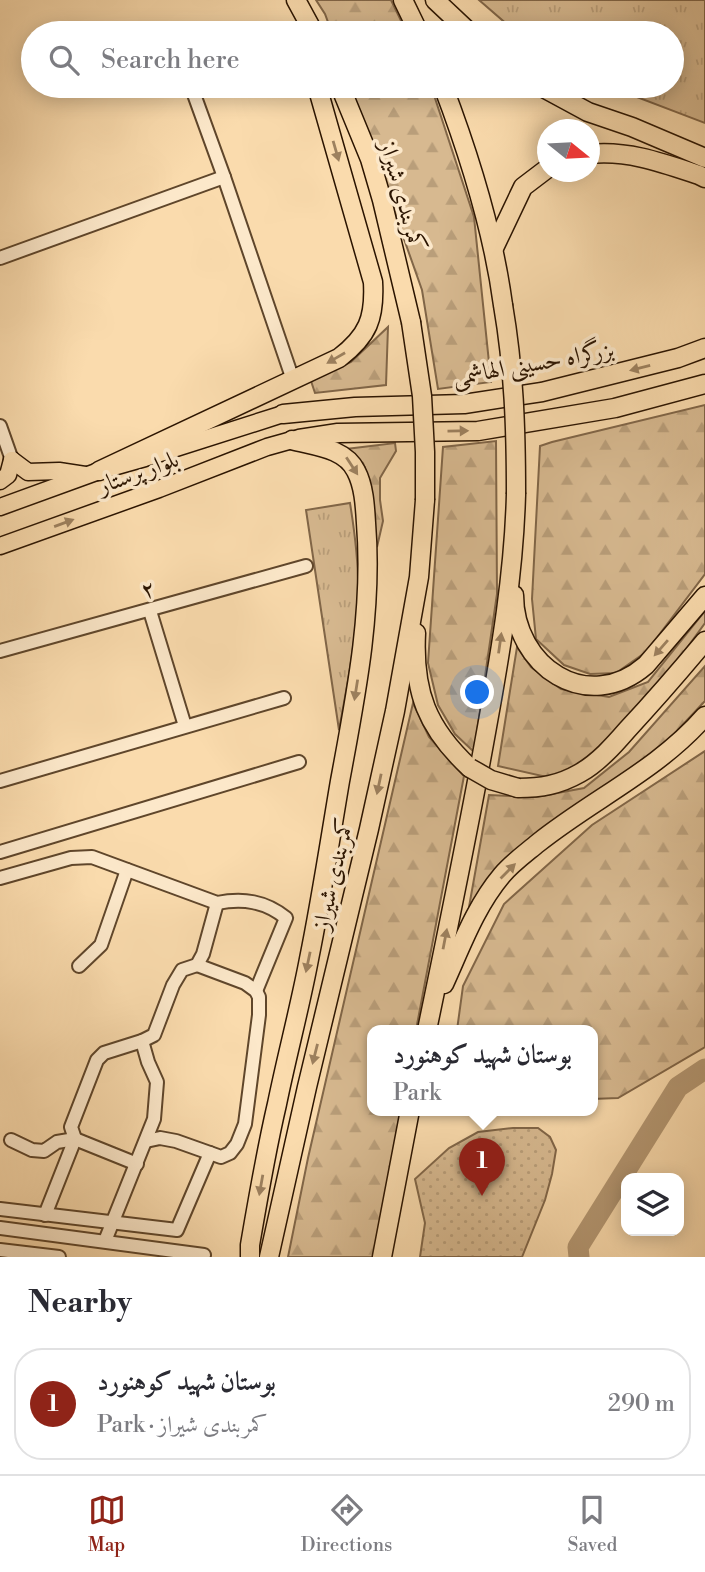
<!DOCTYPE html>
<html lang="en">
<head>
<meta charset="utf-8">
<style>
	:root { --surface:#fff; --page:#f7f7f7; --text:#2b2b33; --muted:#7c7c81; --line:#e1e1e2; --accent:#8f2418 }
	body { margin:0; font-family:"Libre Bodoni",Amiri,serif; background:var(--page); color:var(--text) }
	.controls { position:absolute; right:21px; bottom:21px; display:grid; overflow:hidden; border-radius:14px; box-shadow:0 4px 18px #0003 }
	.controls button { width:63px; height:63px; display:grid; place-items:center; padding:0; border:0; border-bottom:2px solid var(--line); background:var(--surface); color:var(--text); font:35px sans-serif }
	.compass { position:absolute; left:537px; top:119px; width:63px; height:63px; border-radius:50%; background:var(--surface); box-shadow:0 4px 18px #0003; rotate:108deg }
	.you { position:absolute; left:478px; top:693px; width:24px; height:24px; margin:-18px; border:5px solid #fff; border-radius:50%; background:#1a73e8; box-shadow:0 0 0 10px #1a73e833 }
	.badge { display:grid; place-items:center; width:46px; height:46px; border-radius:50%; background:var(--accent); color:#fff; font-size:23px; font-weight:700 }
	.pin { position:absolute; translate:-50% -58px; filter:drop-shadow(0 2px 4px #0008) }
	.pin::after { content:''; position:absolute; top:37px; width:24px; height:21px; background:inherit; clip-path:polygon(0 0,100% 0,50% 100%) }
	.popup { position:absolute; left:367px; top:1025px; width:231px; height:91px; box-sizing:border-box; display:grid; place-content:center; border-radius:14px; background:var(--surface); filter:drop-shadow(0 2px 5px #0005); font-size:23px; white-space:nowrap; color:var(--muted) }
	.popup b { font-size:26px; color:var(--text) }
	.popup::after { content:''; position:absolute; left:50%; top:100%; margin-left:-14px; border:14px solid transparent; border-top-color:var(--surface) }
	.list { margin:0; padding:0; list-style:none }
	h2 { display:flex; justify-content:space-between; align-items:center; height:91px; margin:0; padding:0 28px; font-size:30px }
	h2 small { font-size:23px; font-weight:400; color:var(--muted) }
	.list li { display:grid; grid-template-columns:46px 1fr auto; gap:21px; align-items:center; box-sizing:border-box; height:112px; margin:0 14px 14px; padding:0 14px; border:2px solid var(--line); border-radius:28px }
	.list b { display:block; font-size:26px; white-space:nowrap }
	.list p { margin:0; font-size:23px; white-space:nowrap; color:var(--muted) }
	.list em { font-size:23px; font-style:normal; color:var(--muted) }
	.icon { flex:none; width:38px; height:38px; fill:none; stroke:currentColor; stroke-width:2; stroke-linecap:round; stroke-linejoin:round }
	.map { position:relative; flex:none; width:705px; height:1257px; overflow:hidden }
	.search { position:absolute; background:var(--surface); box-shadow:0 4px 18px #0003; left:21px; right:21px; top:21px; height:77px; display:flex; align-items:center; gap:18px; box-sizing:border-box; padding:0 24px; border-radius:38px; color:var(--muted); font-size:26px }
	.sheet { height:217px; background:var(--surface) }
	nav { display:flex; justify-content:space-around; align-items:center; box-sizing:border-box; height:98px; border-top:2px solid var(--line); background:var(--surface); font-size:19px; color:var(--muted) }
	nav a { display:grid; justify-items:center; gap:4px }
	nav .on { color:var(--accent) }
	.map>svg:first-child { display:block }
	.grass { fill:url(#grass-tufts); stroke:#816648; stroke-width:2 }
	.forest { fill:url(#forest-firs); stroke:#816648; stroke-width:2 }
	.park { fill:url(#park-dots); stroke:#816648; stroke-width:2 }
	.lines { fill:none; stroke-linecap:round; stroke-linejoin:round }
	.river { stroke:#b49772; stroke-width:21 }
	.minor-casing { stroke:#5f462b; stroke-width:16 }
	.major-casing { stroke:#2b1400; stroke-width:19 }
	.highway-casing { stroke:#2b1400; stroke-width:21 }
	.minor { stroke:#fce8ca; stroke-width:12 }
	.major { stroke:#fadbad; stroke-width:16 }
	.highway { stroke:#fadbad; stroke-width:18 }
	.highway-bridge-casing { stroke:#2b1400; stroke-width:21; stroke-linecap:butt }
	.highway-bridge { stroke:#fadbad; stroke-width:18 }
	.oneway { fill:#9d815f }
	.labels { text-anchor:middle; stroke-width:7; stroke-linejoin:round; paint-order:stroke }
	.street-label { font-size:24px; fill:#2b1400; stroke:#fce8ca }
</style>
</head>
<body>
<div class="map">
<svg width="705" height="1257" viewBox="0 0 705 1257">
	<defs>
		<pattern id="grass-tufts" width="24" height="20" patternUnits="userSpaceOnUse" patternTransform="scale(1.75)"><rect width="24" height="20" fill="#d7b990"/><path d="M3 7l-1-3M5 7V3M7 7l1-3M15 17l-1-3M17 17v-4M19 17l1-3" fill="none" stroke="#b99e7a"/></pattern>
		<pattern id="forest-firs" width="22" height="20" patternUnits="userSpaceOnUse" patternTransform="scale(1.75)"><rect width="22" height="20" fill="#d7b990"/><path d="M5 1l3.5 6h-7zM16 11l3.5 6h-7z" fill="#b99e7a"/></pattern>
		<pattern id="park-dots" width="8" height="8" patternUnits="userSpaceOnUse" patternTransform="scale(1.75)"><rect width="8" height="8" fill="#d7b990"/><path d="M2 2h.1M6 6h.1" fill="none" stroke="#b99e7a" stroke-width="1.8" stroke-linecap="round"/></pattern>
	</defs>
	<rect width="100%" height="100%" fill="#fadbad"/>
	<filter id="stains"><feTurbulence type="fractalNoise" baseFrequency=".00286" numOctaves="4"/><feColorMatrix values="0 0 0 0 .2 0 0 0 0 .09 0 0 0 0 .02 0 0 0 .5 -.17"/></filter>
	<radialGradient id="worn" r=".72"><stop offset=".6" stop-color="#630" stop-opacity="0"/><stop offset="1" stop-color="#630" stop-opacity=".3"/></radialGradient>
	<g class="grass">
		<path d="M479,0h226v123l-97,-37h64v-53h-155z"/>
		<path d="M350,503c5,31 9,61 8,92 -2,46 -11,91 -19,135l-33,-220z"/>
	</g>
	<g class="forest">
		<path d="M316,0h75l16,33h-75l-7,-19z"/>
		<path d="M350,86h81l43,131 17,165 -53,7 -16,-99z"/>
		<path d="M388,327l-2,58 -71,8 -4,-12 40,-19z"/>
		<path d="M705,405v169l-59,78 -30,21 -26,1 -26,-9 -28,-26 -4,-40 8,-153 12,-4z"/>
		<path d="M496,441l1,153 -23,158 -19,-18 -17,-29 -10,-42 15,-216z"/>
		<path d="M395,443l1,8 -16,27v22l3,21 -6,26 -5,-33 -2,-32 -7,-19 -17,-14z"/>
		<path d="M705,611v12l-37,51 -66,72 -28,22 -23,10 -53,-12 19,-119 14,20 30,22 48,8 39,-15z"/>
		<path d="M705,666v35l-47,50 -122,82 -47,45 -20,29 20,-112 47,2 48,-9 45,-36z"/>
		<path d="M413,703l16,34 35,39 -48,254h-44v80h29l-28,147h-85l20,-99z"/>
		<path d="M705,751v296l-87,51 -26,1v-69h-135l6,-44 41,-82 88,-79z"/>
	</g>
	<path class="park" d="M513,1128h25l12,9 6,13 -4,24 -7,26 -23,57h-102l5,-34 -10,-44 34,-31 29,-16z"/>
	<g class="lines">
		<path class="river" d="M579,1257l-1,-10 100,-160 27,-18"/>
		<g class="minor-casing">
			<g id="minor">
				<path d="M191,86l33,91 69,203"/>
				<path d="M0,258l224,-81"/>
				<path d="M0,426l12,34"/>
				<path d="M150,611l35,115"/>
				<path d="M0,651l306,-85"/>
				<path d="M0,781l284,-83"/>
				<path d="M0,852l299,-90"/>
				<path d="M0,878l71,-20 21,-1 125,46c26,-5 48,-2 69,15l-30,73"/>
				<path d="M79,966l22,-21 26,-75"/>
				<path d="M11,1140l21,10 12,1 13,-9 18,-3 62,25"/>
				<path d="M146,1141l14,-3 16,3 45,16 9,-4 7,-9 8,-20 14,-109v-18l-3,-6 -11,-8 -48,-18"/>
				<path d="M0,1209l177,21 33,-77"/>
				<path d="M45,1215l30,-76 -4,-12 26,-67 7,-7 38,-12 12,-6 19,-50 9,-15 15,-5 6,-11 14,-51"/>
				<path d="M0,1228l204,27"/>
				<path d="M105,1241l49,-122 3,-37 -9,-20 -6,-21"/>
				<path d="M0,1250l59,7"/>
			</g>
		</g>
		<g class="major-casing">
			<g id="major">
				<path d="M12,460l16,12 31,-1 26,4"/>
				<path d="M0,481l8,-6 4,-15"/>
				<path d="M0,507l99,-36 46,-13 138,-44"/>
				<path d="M0,546l159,-57 108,-42 25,-7"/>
			</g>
		</g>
		<g class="highway-casing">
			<g id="highway">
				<path d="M296,0l18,33"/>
				<path d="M403,0l16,33"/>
				<path d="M435,0l35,33"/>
				<path d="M340,86l30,73 12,41 29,122"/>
				<path d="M443,86c27,71 50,144 60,219"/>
				<path d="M540,86l48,26 44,15 73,31"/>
				<path d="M590,154c38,-4 73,9 109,21l6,3"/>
				<path d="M494,248l29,-61 25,-19"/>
				<path d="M283,414l72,-7 109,-3 78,-12 136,-34 27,-10"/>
				<path d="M299,439l39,-6 140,-2 137,-23 90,-24"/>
				<path d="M99,471l240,-113c29,-22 36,-40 34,-76l-56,-196"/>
				<path d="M514,595c0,71 73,121 132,70l59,-69"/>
				<path d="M416,633c-3,59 11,95 54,135"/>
				<path d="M518,788c23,0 41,-3 62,-15 18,-10 34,-28 47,-43 27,-29 53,-59 78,-89"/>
				<path d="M444,984c17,-37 31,-77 58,-109 10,-12 24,-22 36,-32 55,-44 120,-73 167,-127"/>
				<path d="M427,1030c21,-101 42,-202 60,-303 14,-77 27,-155 29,-233"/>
				<path d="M250,1257v-12c8,-47 16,-94 27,-141 10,-49 23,-97 32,-145 12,-59 21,-119 31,-178 16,-86 33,-171 26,-258 -1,-17 -2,-37 -10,-52 -11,-23 -42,-25 -64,-31"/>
				<path d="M269,1257l38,-170 62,-258 26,-118 24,-134 6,-77"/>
				<path d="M382,1257l28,-147"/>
			</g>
		</g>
		<use href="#minor" class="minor"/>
		<use href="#major" class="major"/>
		<use href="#highway" class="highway"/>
		<g class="highway-bridge-casing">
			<g id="highway-bridge">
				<path d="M503,305c11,64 13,124 13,189"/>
				<path d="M411,322l11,74 3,56v48"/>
				<path d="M470,768l21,12 27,8"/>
			</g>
		</g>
		<use href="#highway-bridge" class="highway-bridge"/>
	</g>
	<defs><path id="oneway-solid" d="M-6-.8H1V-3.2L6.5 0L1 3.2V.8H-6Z" transform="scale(1.75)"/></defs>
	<g class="oneway">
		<use href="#oneway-solid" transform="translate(336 151) rotate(74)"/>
		<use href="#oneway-solid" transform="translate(336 358) rotate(150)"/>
		<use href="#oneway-solid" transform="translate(640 368) rotate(166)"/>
		<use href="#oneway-solid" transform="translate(458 431) rotate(-1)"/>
		<use href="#oneway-solid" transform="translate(352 466) rotate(57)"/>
		<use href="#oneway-solid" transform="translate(64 523) rotate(-20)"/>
		<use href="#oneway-solid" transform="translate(500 643) rotate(-82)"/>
		<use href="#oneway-solid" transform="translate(661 648) rotate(131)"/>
		<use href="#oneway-solid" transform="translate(356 690) rotate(99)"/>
		<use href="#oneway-solid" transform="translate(379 784) rotate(102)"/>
		<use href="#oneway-solid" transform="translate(508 871) rotate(-45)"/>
		<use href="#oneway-solid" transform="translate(445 939) rotate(-79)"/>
		<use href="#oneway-solid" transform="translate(308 962) rotate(102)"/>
		<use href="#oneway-solid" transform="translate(315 1054) rotate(104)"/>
		<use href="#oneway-solid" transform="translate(261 1185) rotate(100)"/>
	</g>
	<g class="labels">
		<g class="street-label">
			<text transform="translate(403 196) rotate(74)" y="8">کمربندی شیراز</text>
			<text transform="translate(533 363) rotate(-10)" y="8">بزرگراه حسینی الهاشمی</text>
			<text transform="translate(138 472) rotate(-20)" y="8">بلوار پرستار</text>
			<text transform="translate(148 589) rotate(-16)" y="8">۲</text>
			<text transform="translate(333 874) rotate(-77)" y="8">کمربندی شیراز</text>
		</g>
	</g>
	<rect width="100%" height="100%" filter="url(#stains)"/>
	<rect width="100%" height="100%" fill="url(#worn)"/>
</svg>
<div class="controls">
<button><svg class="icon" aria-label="layers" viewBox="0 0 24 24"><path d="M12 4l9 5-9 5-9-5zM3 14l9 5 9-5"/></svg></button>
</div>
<svg class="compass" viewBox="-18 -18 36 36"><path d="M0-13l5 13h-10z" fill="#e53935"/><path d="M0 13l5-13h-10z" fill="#7c7c81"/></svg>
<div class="you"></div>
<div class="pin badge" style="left:482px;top:1196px">1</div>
<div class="popup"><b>بوستان شهید کوهنورد</b>Park</div>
<div class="search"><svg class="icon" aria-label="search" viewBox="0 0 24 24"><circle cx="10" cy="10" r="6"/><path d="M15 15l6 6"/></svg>Search here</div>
</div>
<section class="sheet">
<h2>Nearby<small></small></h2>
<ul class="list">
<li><span class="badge">1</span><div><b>بوستان شهید کوهنورد</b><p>Park · کمربندی شیراز</p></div><em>290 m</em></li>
</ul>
</section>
<nav>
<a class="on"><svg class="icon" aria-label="map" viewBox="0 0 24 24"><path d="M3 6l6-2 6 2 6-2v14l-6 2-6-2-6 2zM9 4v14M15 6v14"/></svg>Map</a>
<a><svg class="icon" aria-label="directions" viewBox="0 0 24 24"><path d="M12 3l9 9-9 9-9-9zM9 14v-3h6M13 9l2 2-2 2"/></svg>Directions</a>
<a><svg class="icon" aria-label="saved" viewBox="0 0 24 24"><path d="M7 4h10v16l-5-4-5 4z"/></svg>Saved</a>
</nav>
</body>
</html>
